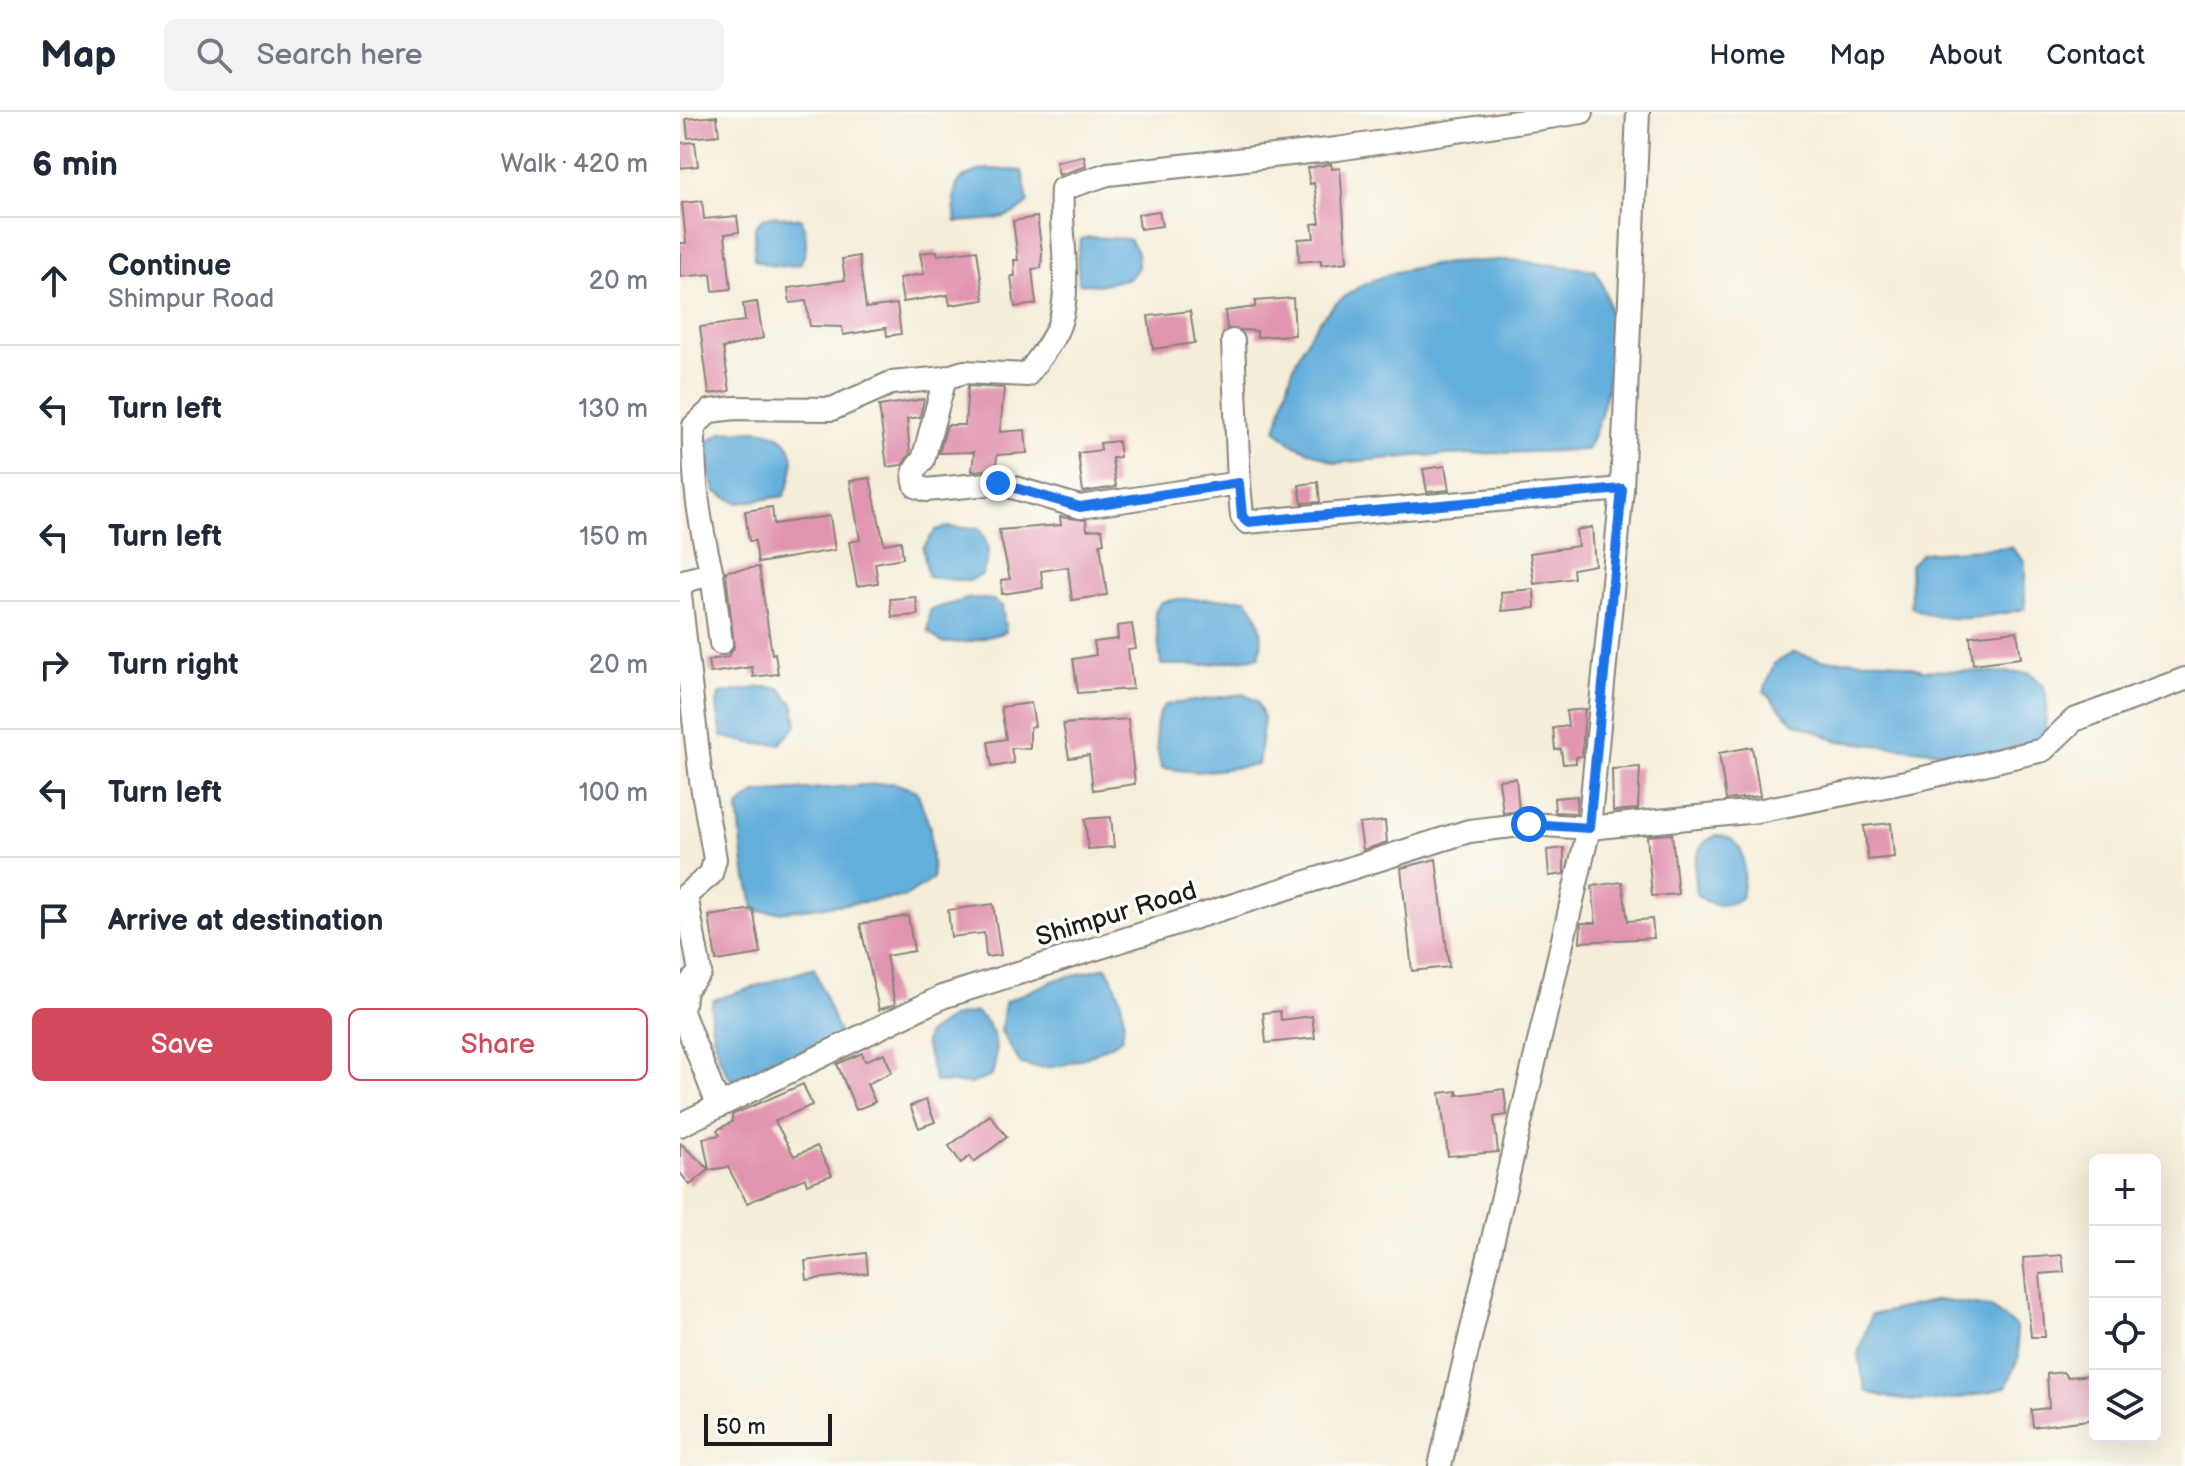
<!DOCTYPE html>
<html lang="en">
<head>
<meta charset="utf-8">
<style>
	:root { --surface:#fff; --page:#f2f2f3; --text:#1f2937; --muted:#747a83; --line:#e0e1e3; --accent:#d1495b }
	body { margin:0; font-family:"Balsamiq Sans",sans-serif; background:var(--page); color:var(--text) }
	.controls { position:absolute; right:24px; bottom:24px; display:grid; overflow:hidden; border-radius:12px; box-shadow:0 8px 32px #0002 }
	.controls button { width:72px; height:72px; display:grid; place-items:center; padding:0; border:0; border-bottom:2px solid var(--line); background:var(--surface); color:var(--text); font:40px sans-serif }
	.scale { position:absolute; left:24px; bottom:20px; width:128px; box-sizing:border-box; padding-left:8px; border:4px solid #1c1c1c; border-top:0; font-size:22px; line-height:28px; white-space:nowrap; color:#1c1c1c; -webkit-text-stroke:6px #fdfcf7; paint-order:stroke }
	.stop { position:absolute; width:24px; height:24px; margin:-18px; border:6px solid #1a73e8; border-radius:50%; background:#fff }
	.stop.end { background:#1a73e8; border-color:#fff; box-shadow:0 2px 8px #0008 }
	.list { margin:0; padding:0; list-style:none }
	h2 { display:flex; justify-content:space-between; align-items:center; height:104px; margin:0; padding:0 32px; font-size:34px }
	h2 small { font-size:26px; font-weight:400; color:var(--muted) }
	.list li { display:grid; grid-template-columns:52px 1fr auto; gap:24px; align-items:center; box-sizing:border-box; height:128px; padding:0 32px; border-top:2px solid var(--line) }
	.list b { display:block; font-size:30px; white-space:nowrap }
	.list p { margin:0; font-size:26px; white-space:nowrap; color:var(--muted) }
	.list em { font-size:26px; font-style:normal; color:var(--muted) }
	.actions { display:flex; gap:16px; padding:24px 32px }
	.actions a { flex:1; padding:18px 0; border:2px solid var(--accent); border-radius:12px; text-align:center; font-size:28px; color:var(--accent) }
	.actions .main { background:var(--accent); color:#fff }
	.icon { flex:none; width:44px; height:44px; fill:none; stroke:currentColor; stroke-width:2; stroke-linecap:round; stroke-linejoin:round }
	.map { position:relative; flex:none; width:1505px; height:1354px; overflow:hidden }
	header { display:flex; align-items:center; gap:48px; box-sizing:border-box; height:112px; padding:0 40px; background:var(--surface); border-bottom:2px solid var(--line) }
	header strong { font-size:38px }
	nav { display:flex; gap:44px; margin-inline-start:auto; font-size:28px }
	.search { width:560px; height:72px; background:var(--page); display:flex; align-items:center; gap:20px; box-sizing:border-box; padding:0 28px; border-radius:12px; color:var(--muted); font-size:30px }
	main { display:flex }
	aside { flex:1; background:var(--surface) }
	.map>svg:first-child { display:block }
	.water { fill:#64afdc; stroke:#40667c; stroke-width:2 }
	.building { fill:#e194b0 }
	.lines { fill:none; stroke-linecap:round; stroke-linejoin:round }
	.minor-casing { stroke:#88847a; stroke-width:26 }
	.minor { stroke:#fff; stroke-width:22 }
	.route { stroke:#1a73e8; stroke-width:10 }
	.labels { text-anchor:middle; stroke-width:7; stroke-linejoin:round; paint-order:stroke }
	.street-label { font-size:26px; fill:#1c1c1c; stroke:#fdfcf7 }
</style>
</head>
<body>
<header>
<strong>Map</strong>
<div class="search"><svg class="icon" aria-label="search" viewBox="0 0 24 24"><circle cx="10" cy="10" r="6"/><path d="M15 15l6 6"/></svg>Search here</div>
<nav><a>Home</a><a>Map</a><a>About</a><a>Contact</a></nav>
</header>
<main>
<aside>
<h2>6 min<small>Walk · 420 m</small></h2>
<ul class="list">
<li><svg class="icon" aria-label="ahead" viewBox="0 0 24 24"><path d="M12 20V5M6 11l6-6 6 6"/></svg><div><b>Continue</b><p>Shimpur Road</p></div><em>20 m</em></li>
<li><svg class="icon" aria-label="left" viewBox="0 0 24 24"><path d="M17 20v-9H6M10 6l-5 5 5 5"/></svg><div><b>Turn left</b></div><em>130 m</em></li>
<li><svg class="icon" aria-label="left" viewBox="0 0 24 24"><path d="M17 20v-9H6M10 6l-5 5 5 5"/></svg><div><b>Turn left</b></div><em>150 m</em></li>
<li><svg class="icon" aria-label="right" viewBox="0 0 24 24"><path d="M7 20v-9h11M14 6l5 5-5 5"/></svg><div><b>Turn right</b></div><em>20 m</em></li>
<li><svg class="icon" aria-label="left" viewBox="0 0 24 24"><path d="M17 20v-9H6M10 6l-5 5 5 5"/></svg><div><b>Turn left</b></div><em>100 m</em></li>
<li><svg class="icon" aria-label="arrive" viewBox="0 0 24 24"><path d="M6 21V4h12l-3 4 3 4H6"/></svg><div><b>Arrive at destination</b></div></li>
</ul>
<div class="actions"><a class="main">Save</a><a>Share</a></div>
</aside>
<div class="map">
<svg width="1505" height="1354" viewBox="0 0 1505 1354">
	<rect width="100%" height="100%" fill="#fdfcf7"/>
	<filter id="ink" filterUnits="userSpaceOnUse"><feTurbulence type="fractalNoise" baseFrequency=".0125" numOctaves="2"/><feDisplacementMap in="SourceGraphic" scale="16" xChannelSelector="R" yChannelSelector="G"/><feConvolveMatrix kernelMatrix="1 2 1 2 8 2 1 2 1" color-interpolation-filters="sRGB"/></filter>
	<filter id="wash" filterUnits="userSpaceOnUse"><feTurbulence type="fractalNoise" baseFrequency=".006" numOctaves="4" result="noise"/><feDisplacementMap in="SourceGraphic" scale="32" xChannelSelector="R" yChannelSelector="G"/><feGaussianBlur stdDeviation="1.8" result="paint"/><feColorMatrix in="noise" values="0 0 0 0 0 0 0 0 0 0 0 0 0 0 0 0 0 1.4 0 .05"/><feComposite in="paint" operator="in"/></filter>
	<g filter="url(#wash)">
		<rect width="100%" height="100%" fill="#f4edd9"/>
		<g class="water">
			<path d="M308,57l34,2 6,31c-14,20 -49,18 -72,20 -4,-34 -4,-46 32,-53z"/>
			<path d="M93,104l28,3c6,15 8,30 -1,45 -17,4 -30,3 -46,-5l1,-32 8,-9z"/>
			<path d="M410,125l39,2 8,13 1,15 -8,11 -32,7 -19,-2 -2,-24 4,-20z"/>
			<path d="M831,148l84,10c29,47 16,133 -8,180l-171,6 -80,7 -46,-20 -14,-13c7,-23 11,-49 21,-71 42,-94 122,-96 214,-99z"/>
			<path d="M76,318c42,3 43,34 28,66l-46,7 -22,-11 -6,-17 -3,-33 16,-10z"/>
			<path d="M268,415l31,2c13,17 10,27 3,46l-13,6 -41,-4 -5,-29 13,-18z"/>
			<path d="M1331,435l14,15v47c-37,7 -80,18 -114,-2l-1,-42 12,-12z"/>
			<path d="M291,486l22,2 9,6 4,26 -37,10 -27,1 -14,-12 2,-21z"/>
			<path d="M499,487h68c14,19 18,35 12,58l-55,8h-43l-6,-53 6,-10z"/>
			<path d="M1114,540l27,8 68,1 34,9 107,3 13,12 4,14 -2,35 -10,8 -54,14 -142,-15 -46,-19 -29,-31 10,-27z"/>
			<path d="M82,575l18,1 14,17 3,20 -17,19h-23l-35,-7 -5,-31 2,-12z"/>
			<path d="M563,582l14,7 7,17 -6,47 -60,7 -37,-4c-4,-22 -11,-45 4,-63z"/>
			<path d="M214,671l23,8 13,37 3,51 -28,18 -127,15 -23,-1 -11,-45 -6,-59 17,-14z"/>
			<path d="M1036,724c34,-1 29,38 25,62 -16,10 -30,9 -45,-4 -3,-22 -4,-50 20,-58z"/>
			<path d="M426,855c14,24 21,44 16,71 -27,17 -70,39 -102,25l-19,-32 4,-29 50,-22z"/>
			<path d="M134,856l26,68 -108,44c-14,-15 -26,-61 -19,-80z"/>
			<path d="M296,900c22,17 23,39 16,64l-21,8 -36,-2 -10,-39 2,-9 25,-17z"/>
			<path d="M1258,1188l52,7 26,20 3,29 -13,31c-46,14 -93,21 -140,4l-8,-37 13,-39z"/>
		</g>
		<g id="blocks">
			<g class="building">
				<path d="M37,4l2,19 -31,3 -2,-19z"/>
				<path d="M15,30l3,24 -18,2v-25z"/>
				<path d="M404,44l2,10 -27,9 -3,-13z"/>
				<path d="M651,52l1,5 8,-1 7,94 -26,3v-5l-22,2 -1,-23 16,-1 -2,-14 8,-1 -6,-40 -4,1 -3,-16z"/>
				<path d="M22,89l2,18 33,-3 2,16 -14,2 6,55 -18,2 -2,-17 -31,3v-34h6l-4,-40z"/>
				<path d="M479,99l3,15 -22,3 -2,-15z"/>
				<path d="M357,105l5,35 -1,16 -9,1 4,35 -21,3 -4,-31h4l-1,-16h4l-5,-39z"/>
				<path d="M297,138l7,50 -34,5 -2,-10 -45,7 -4,-24 25,-4 -4,-21 17,-2 1,4z"/>
				<path d="M179,144l7,52 31,-4 4,30 -14,2 -1,-8 -43,7 -1,-8 -32,-1 -4,-25 -16,2 -2,-15 57,-8 -3,-21z"/>
				<path d="M613,186l2,37 -38,2v-6l-30,-2 -2,-18 30,-4v-6z"/>
				<path d="M77,190l6,36 -40,10 7,43 -21,3 -9,-67 45,-6 -2,-17z"/>
				<path d="M510,199l5,32 -42,6 -5,-33z"/>
				<path d="M288,274l36,2 -4,44 25,-2 2,23 -30,2 -1,14 -24,2 2,-19 -35,1 8,-28h18z"/>
				<path d="M244,287l-4,18 -13,2 3,34 -8,12 -15,2 -8,-61z"/>
				<path d="M438,329l2,16 -8,1 4,29 -33,5 -5,-39 23,-3 -1,-7z"/>
				<path d="M765,354l4,24 -22,2 -4,-23z"/>
				<path d="M190,366l14,66 17,-3 2,17 -28,5 3,20 -21,3 -8,-44 11,-2 -10,-59z"/>
				<path d="M638,370l2,20 -18,1 -3,-18z"/>
				<path d="M92,395l2,17 56,-8 5,34 -77,13 -3,-22h-6l-4,-30z"/>
				<path d="M380,405l26,3 1,10 15,-1 2,14 -4,1 7,51 -35,5 -4,-33 -27,4 2,17 -41,6 -1,-14 9,-1 -11,-49 62,-5z"/>
				<path d="M912,415l3,38 -22,4 1,9 -40,6 -4,-31 48,-7 -2,-16z"/>
				<path d="M79,455l13,87 3,-1 3,21 -25,3 -1,-10 -42,6 -2,-13 20,-3 6,-9 -8,-77z"/>
				<path d="M854,477l1,19 -33,3 -1,-19z"/>
				<path d="M236,485l2,18 -26,2 -2,-18z"/>
				<path d="M452,512l4,25 -8,1 5,39 -55,4 -5,-34 23,-4 -2,-13 24,-3 -1,-13z"/>
				<path d="M1337,519l4,27 -48,6 -3,-28z"/>
				<path d="M351,591l4,23 -5,1v22l-19,-1 3,15 -22,4 -4,-25 18,-3 -5,-32z"/>
				<path d="M905,597l-3,47 -6,1v6l-13,1 -2,-15 -6,1 -2,-22 15,-2 -2,-15z"/>
				<path d="M448,607l7,65 -42,6 -4,-35 -20,3 -6,-34z"/>
				<path d="M1072,635l8,49 -34,4 -7,-47z"/>
				<path d="M960,655l-2,42 -25,2 -1,-42z"/>
				<path d="M836,666l3,33 -16,2 -4,-33z"/>
				<path d="M897,684l-1,17 -21,-1 -1,-14z"/>
				<path d="M431,705l3,30 -26,2 -3,-30z"/>
				<path d="M705,709l2,21 -24,8 -4,-26z"/>
				<path d="M1211,711l3,34 -26,3 -4,-34z"/>
				<path d="M992,722l6,60 -26,2 -5,-60z"/>
				<path d="M884,736v26l-15,2 -2,-26z"/>
				<path d="M756,747l13,108 -37,4 -11,-103z"/>
				<path d="M942,770l6,39 24,-2 2,19 -74,4 1,-19h15l-4,-37z"/>
				<path d="M313,792l8,51 -15,2 -2,-24 -33,4 -3,-27z"/>
				<path d="M73,797l8,45 -45,7 -7,-45z"/>
				<path d="M228,804l6,35 -28,5 9,48 -16,6 -19,-86z"/>
				<path d="M600,899l1,9 31,-4 3,22 -49,5 -3,-30z"/>
				<path d="M182,941l3,8 19,-8 8,19 -25,12 8,18 -19,8 -19,-46z"/>
				<path d="M123,972l9,21 -37,16 19,35 23,-10 15,29 -25,9 -2,-6 -58,25 -19,-36 -19,3 -19,15 -10,-12v-30l29,26 -6,-31 17,-3 -3,-5 15,-8v-7z"/>
				<path d="M824,977l3,26 -13,2 4,35 -50,4 -8,-63 17,-2v4z"/>
				<path d="M246,988l9,22 -16,6 -9,-22z"/>
				<path d="M310,1003l17,22 -33,25 -4,-6 -9,7 -12,-17z"/>
				<path d="M186,1141l2,20 -61,7 -2,-19z"/>
				<path d="M1382,1143l2,17 -24,2 5,63h-14l-8,-79z"/>
				<path d="M1383,1260l4,5 27,-2 1,44 -62,8 -2,-17 18,-2 -2,-34z"/>
			</g>
		</g>
	</g>
	<g filter="url(#ink)">
		<use href="#blocks" fill-opacity="0" stroke="#88847a" stroke-width="2"/>
		<g class="lines">
			<g class="minor-casing">
				<g id="minor">
					<path d="M902,0l-245,37 -229,25 -46,15c-3,39 10,96 -2,133 -6,19 -22,37 -33,53l-63,-3 -19,6 -22,82c-9,9 -11,13 -7,26l10,4 72,-7 82,24 159,-24 3,33 5,6 375,-33"/>
					<path d="M553,229l6,142"/>
					<path d="M32,462l9,69"/>
					<path d="M0,476l7,-8 25,-6c-13,-52 -19,-94 -18,-148l16,-15 25,-3 97,1 59,-26 54,-5"/>
					<path d="M0,483l21,185 14,79 -4,15 -25,21 14,77 -15,17 -3,23 36,93"/>
					<path d="M0,1013l262,-128 527,-166 60,-7 60,4 168,-17 153,-30 133,-31 31,-30 111,-41"/>
					<path d="M760,1354l149,-638 33,-339 16,-377"/>
				</g>
			</g>
			<use href="#minor" class="minor"/>
		</g>
	</g>
	<g class="lines" filter="url(#ink)">
		<path class="route" d="M318,371l82,24 159,-24 3,33 5,6 375,-33 -33,339 -60,-4"/>
	</g>
	<g class="labels">
		<g class="street-label">
			<text transform="translate(436 801) rotate(-17)" y="9">Shimpur Road</text>
		</g>
	</g>
</svg>
<div class="controls">
<button>+</button>
<button>−</button>
<button><svg class="icon" aria-label="locate" viewBox="0 0 24 24"><circle cx="12" cy="12" r="6"/><path d="M12 2v4M12 18v4M2 12h4M18 12h4"/></svg></button>
<button><svg class="icon" aria-label="layers" viewBox="0 0 24 24"><path d="M12 4l9 5-9 5-9-5zM3 14l9 5 9-5"/></svg></button>
</div>
<div class="scale">50 m</div>
<div class="stop" style="left:849px;top:712px"></div>
<div class="stop end" style="left:318px;top:371px"></div>
</div>
</main>
</body>
</html>
